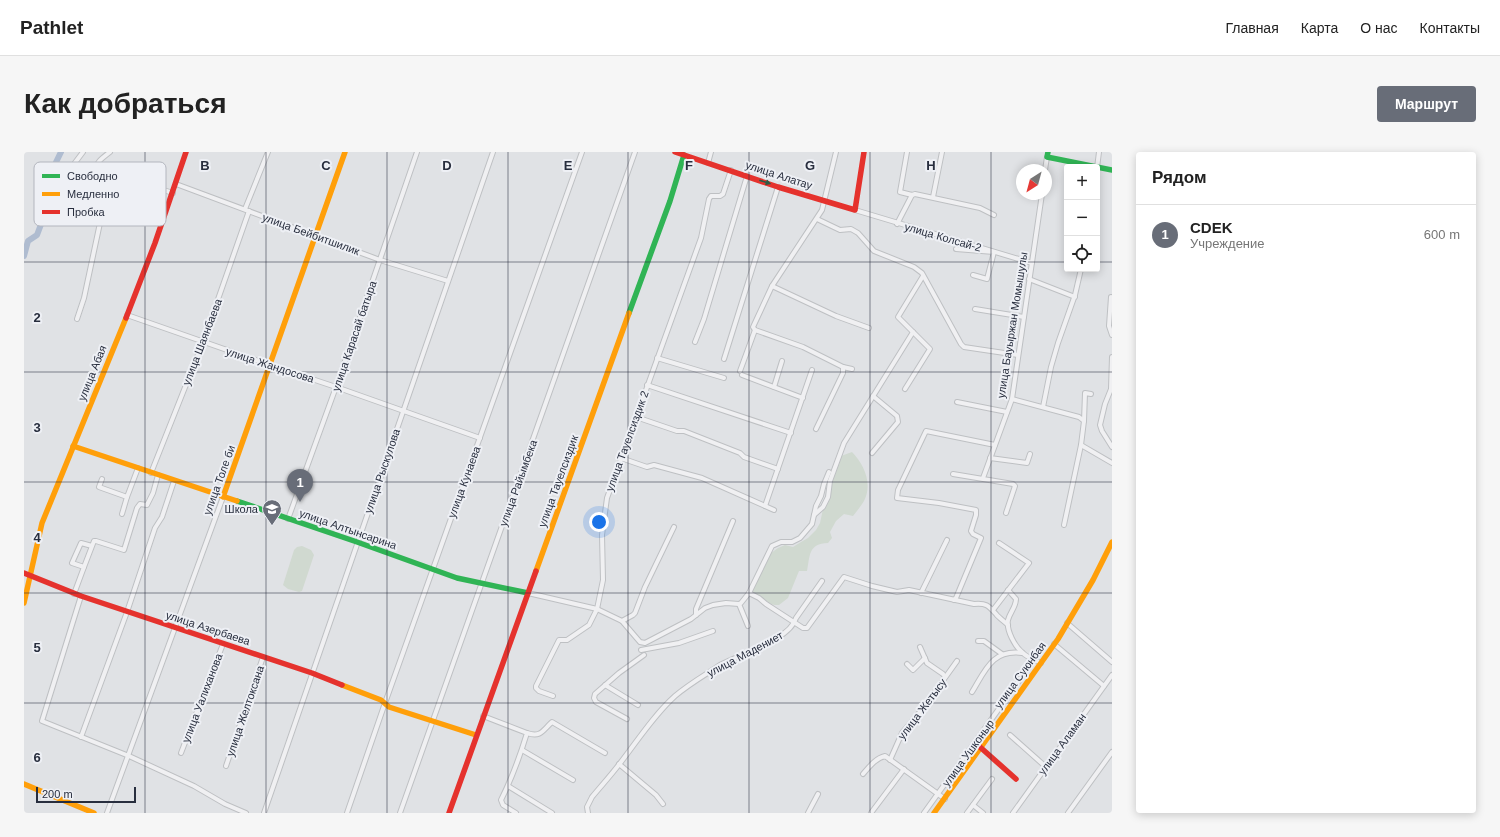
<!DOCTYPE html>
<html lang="ru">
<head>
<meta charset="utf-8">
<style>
	:root { --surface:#fff; --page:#f6f6f6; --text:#222; --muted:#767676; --line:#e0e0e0; --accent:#686d78 }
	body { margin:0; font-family:Arial,sans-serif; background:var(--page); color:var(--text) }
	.controls { position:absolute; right:12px; top:12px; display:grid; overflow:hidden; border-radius:4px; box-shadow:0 2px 10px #0003 }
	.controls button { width:36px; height:36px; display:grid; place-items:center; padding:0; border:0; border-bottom:1px solid var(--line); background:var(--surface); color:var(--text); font:20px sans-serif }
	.compass { position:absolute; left:992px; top:12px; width:36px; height:36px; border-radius:50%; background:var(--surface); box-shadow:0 2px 10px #0003; rotate:216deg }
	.scale { position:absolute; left:12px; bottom:10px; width:100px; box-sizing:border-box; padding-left:4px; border:2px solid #282e3e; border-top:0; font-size:11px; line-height:14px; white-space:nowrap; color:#282e3e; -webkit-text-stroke:3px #eef0f5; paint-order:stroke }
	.you { position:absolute; left:575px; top:370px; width:14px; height:14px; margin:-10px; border:3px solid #fff; border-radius:50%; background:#1a73e8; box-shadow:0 0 0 6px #1a73e833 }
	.badge { display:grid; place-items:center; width:26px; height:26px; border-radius:50%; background:var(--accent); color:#fff; font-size:13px; font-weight:700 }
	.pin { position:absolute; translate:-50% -33px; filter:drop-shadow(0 1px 2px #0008) }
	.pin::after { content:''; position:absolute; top:21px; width:14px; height:12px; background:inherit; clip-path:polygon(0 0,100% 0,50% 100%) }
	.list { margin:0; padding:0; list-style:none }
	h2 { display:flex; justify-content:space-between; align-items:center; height:52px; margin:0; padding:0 16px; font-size:17px }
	h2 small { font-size:13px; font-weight:400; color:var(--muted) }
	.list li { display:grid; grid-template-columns:26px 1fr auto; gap:12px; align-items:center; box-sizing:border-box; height:60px; padding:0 16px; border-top:1px solid var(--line) }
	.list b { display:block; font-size:15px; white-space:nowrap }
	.list p { margin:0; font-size:13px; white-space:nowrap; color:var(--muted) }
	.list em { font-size:13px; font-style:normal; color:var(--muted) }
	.icon { flex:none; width:22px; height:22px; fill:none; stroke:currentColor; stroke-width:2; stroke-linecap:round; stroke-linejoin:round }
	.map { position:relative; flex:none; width:1088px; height:661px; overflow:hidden; border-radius:4px }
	header { display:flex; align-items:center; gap:24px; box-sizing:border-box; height:56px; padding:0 20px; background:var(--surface); border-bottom:1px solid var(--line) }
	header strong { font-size:19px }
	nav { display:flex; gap:22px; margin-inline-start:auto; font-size:14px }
	.intro { display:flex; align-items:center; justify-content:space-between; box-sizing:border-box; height:96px; padding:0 24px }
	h1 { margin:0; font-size:28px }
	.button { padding:10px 18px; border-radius:4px; background:var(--accent); color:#fff; font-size:14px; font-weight:700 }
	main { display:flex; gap:24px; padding:0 24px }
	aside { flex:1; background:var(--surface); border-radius:4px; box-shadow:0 2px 10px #0003 }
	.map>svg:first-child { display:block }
	.green { fill:#d0d9d0 }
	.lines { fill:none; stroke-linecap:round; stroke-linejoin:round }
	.river { stroke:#afbcd0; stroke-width:6 }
	.street-casing { stroke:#bec0c3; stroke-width:6 }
	.street { stroke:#f0f0f2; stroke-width:4 }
	.fast { stroke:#30b455; stroke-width:5.5 }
	.slow { stroke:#ff9f0a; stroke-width:5.5 }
	.jam { stroke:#e5322d; stroke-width:5.5 }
	.oneway { fill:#2b5d46 }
	.grid { fill:none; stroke:#282e3e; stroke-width:1; stroke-opacity:0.55 }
	.labels { text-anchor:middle; stroke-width:4; stroke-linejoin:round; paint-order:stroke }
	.street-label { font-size:11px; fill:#282e3e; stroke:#eef0f5 }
	.poi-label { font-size:11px; fill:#282e3e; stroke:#eef0f5; text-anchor:end }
	.key { fill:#eef0f5; stroke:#b3b6be; stroke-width:1 }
	.key-label { font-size:11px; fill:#282e3e }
	.grid-label { font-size:13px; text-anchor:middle; font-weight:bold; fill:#282e3e; stroke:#eef0f5; stroke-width:4; stroke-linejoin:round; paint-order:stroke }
</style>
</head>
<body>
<header>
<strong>Pathlet</strong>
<nav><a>Главная</a><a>Карта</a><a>О нас</a><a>Контакты</a></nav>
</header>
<div class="intro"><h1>Как добраться</h1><a class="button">Маршрут</a></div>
<main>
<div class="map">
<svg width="1088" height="661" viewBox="0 0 1088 661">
	<rect width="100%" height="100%" fill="#e0e2e5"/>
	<g class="green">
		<path d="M828,300c12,12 21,32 12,49 -3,5 -7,10 -11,15l-9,-2 -8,7 -6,11 2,6 -4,5c-20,0 -18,14 -21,28h-8l-11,27 -9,7c-12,1 -17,-8 -27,-13l11,-26 8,-13 7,-5 7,-3 8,2 8,-5 7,-4 8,-8 4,-7 3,-14 8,-16 1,-12 9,-25z"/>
		<path d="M278,394l9,4 3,5 -12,36 -3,1 -11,-3 -5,-4 11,-35 3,-3z"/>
	</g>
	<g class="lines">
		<path class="river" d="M0,104l4,-15 9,-6 9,-24 -3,-22 18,-37"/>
		<g class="street-casing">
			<g id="street">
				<path d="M86,0c-6,5 -15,10 -14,19l20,9 9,-2 48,15"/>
				<path d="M812,0l-14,58 -50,76 -19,41 2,3 48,17 40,20 9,2"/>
				<path d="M883,0l-7,40 12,3 3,-1 65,14 14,7"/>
				<path d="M684,11l3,-11"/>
				<path d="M1073,16l2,-16"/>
				<path d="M1021,18l2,-13"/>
				<path d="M152,32l204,76 68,21"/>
				<path d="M77,38l2,-15"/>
				<path d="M909,45l9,-45"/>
				<path d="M221,57l23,-57"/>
				<path d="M831,58l177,53"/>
				<path d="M793,67l23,11 11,-1 7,4 16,18 40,16 8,6 39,71 3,3 54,8"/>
				<path d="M873,72l15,-29"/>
				<path d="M932,97l38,3 -7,27 -14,-4"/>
				<path d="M1005,127l46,18"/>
				<path d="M748,134l64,30 33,12"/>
				<path d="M1087,145l-2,29 3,9"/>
				<path d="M951,157l49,8"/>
				<path d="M103,163l143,50 66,22 144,51"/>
				<path d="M53,167l7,-21 16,-75 7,-26v-3l-2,-2 -30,-11 -7,-5 6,-12 9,-12"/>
				<path d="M671,190l9,-23 43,-143"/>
				<path d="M1088,205l-1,32 -6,15 -5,21 2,6 10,16"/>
				<path d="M633,206l67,20"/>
				<path d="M700,207l54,-172"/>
				<path d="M716,219l15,-41"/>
				<path d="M718,223l61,23"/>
				<path d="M623,233l144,48"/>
				<path d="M750,235l8,-26"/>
				<path d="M881,237l25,-40 -32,-32 25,-41"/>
				<path d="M988,247l67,18 5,4 -3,24 -17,80"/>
				<path d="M933,250l50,10"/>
				<path d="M1019,255l8,-40 7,-24 17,-48 6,-26"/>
				<path d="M612,265l41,14h7l56,22 4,4 34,12"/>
				<path d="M1060,269l1,-28 6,1"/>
				<path d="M792,277l27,-56v-6"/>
				<path d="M1057,293l31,18"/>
				<path d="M848,301l26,-31 -1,-6 -24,-20"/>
				<path d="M597,306l26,9 7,-2 48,13 72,32"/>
				<path d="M966,306l37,5 3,-9"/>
				<path d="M127,321l52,-131 46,-131"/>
				<path d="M929,322l60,10 2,2 -9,27"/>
				<path d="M959,326l29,-79 30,-205"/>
				<path d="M78,327l-3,8 28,10 -5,17"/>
				<path d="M103,345l11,-29"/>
				<path d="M741,354l47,-136"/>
				<path d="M790,363l9,-8 5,-10 2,-16 14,-38 69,-111"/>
				<path d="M264,367l48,-132 81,-235"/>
				<path d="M68,394l-11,-3 -9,20 12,4 10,-26h2l28,9 13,-42 3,-4 7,1 6,-12 5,-18"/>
				<path d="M984,438l8,9c0,8 -6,13 -8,21 -2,10 7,27 15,33 3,3 7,5 11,7"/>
				<path d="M504,441l69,16 25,12 18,21 5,1 46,-24 14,-11 8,-3 13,-2 13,1 2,-1 8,-10 23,-47 9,-4h11l8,-4 12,-14 4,-18 5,-10 3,-12 5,-12"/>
				<path d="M725,441l10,5 7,6 37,24h4l37,-51 28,9 25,6 12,-2 65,14c12,-1 14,1 22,10 3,4 8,7 12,11"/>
				<path d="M897,441l26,-53"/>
				<path d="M50,442l10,-27"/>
				<path d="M57,444l-39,125 87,35 65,30 31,18 21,9"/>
				<path d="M930,448l2,-2 25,-60 -8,-4 -2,-3 5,-16v-5l-37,-7 -42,-5 1,-8 28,-59 69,14"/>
				<path d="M715,452l9,22"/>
				<path d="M969,458l36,-47 -30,-20"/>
				<path d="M672,463v-6l37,-88"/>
				<path d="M598,469l11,-6 2,-2 10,-26 29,-60"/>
				<path d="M1043,471l45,39"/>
				<path d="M954,489h6l18,13"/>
				<path d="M1030,492l50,42"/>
				<path d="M896,495l7,16 16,11 2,3"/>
				<path d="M617,498l38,-7 34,-12"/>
				<path d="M883,512l6,6 12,-12"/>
				<path d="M581,533l33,20"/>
				<path d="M948,540c13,-21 20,-43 50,-39"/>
				<path d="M529,544l-14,-5 -3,-3v-2l23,-46h8l22,-15 8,-16 6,-29 -1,-45 5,-37 94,-260 8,-39 2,-3h9l3,-2 8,-24"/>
				<path d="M459,564l44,17c-7,23 -15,45 -26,67l2,5 13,8"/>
				<path d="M603,567l-31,-17 -2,-4 1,-4 24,-21 25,-18"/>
				<path d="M503,581c14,5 16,-3 25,-11l53,31"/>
				<path d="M986,583l36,32"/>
				<path d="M57,585l46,-125 28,-84 7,-11 12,-36"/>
				<path d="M498,598l51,30"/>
				<path d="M157,601l42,-109"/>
				<path d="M866,608l12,-27 22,-26 33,-46"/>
				<path d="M595,612l37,31 7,9"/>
				<path d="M202,614l37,-109"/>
				<path d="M839,622c6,-7 13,-16 22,-18l60,43"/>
				<path d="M484,634l44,27"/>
				<path d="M949,653l10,8"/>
				<path d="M83,661l116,-316"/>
				<path d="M240,661l229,-661"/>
				<path d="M323,661l38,-110 197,-551"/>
				<path d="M376,661l235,-661"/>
				<path d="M564,661l-1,-6 5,-10c10,-12 20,-23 29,-35 17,-22 33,-47 54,-66 14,-12 30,-21 45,-31 20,-11 70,-25 76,-47l26,-37"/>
				<path d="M784,661l10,-19"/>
				<path d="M847,661l33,-44"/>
				<path d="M900,661l110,-153 7,3"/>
				<path d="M943,661l25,-34"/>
				<path d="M989,661l99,-138"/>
				<path d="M1044,661l44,-61"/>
			</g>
		</g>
		<use href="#street" class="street"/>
		<g class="fast">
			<path d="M1024,0l-1,5 65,13"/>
			<path d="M605,161l41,-112 14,-46"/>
			<path d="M213,349l120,41 100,36 71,15"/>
		</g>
		<g class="slow">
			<path d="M49,294l164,55"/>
			<path d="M199,345l122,-345"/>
			<path d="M512,419l93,-258"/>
			<path d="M0,451l18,-80 84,-205"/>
			<path d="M318,533l39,15 8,7 87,28"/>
			<path d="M0,632l70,29"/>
			<path d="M910,661l124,-174 35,-59 19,-38"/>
		</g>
		<g class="jam">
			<path d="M651,0l103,35 77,23 9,-58"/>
			<path d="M102,166l29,-75 31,-91"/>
			<path d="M0,421l57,23 231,77 30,12"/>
			<path d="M956,595l36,32"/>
			<path d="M425,661l87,-242"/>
		</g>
	</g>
	<defs><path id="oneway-solid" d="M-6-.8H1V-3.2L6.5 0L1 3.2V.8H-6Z"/></defs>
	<use class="oneway" href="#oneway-solid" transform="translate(741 30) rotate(18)"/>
	<path class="grid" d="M121,0v661M242,0v661M363,0v661M484,0v661M604,0v661M725,0v661M846,0v661M967,0v661M0,110h1043M1073,110h15M0,220h1088M0,330h1088M0,441h1088M0,551h1088"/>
	<defs>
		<g id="school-pin" transform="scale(1)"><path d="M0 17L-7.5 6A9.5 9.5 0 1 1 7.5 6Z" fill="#686d78" stroke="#eef0f5"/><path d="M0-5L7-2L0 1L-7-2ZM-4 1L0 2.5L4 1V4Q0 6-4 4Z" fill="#fff"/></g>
	</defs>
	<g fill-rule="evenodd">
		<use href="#school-pin" x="248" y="357"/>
	</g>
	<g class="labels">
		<g class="street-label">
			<text transform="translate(755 23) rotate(18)" y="4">улица Алатау</text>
			<text transform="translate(287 82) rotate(20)" y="4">улица Бейбитшилик</text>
			<text transform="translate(919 85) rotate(16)" y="4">улица Колсай-2</text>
			<text transform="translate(988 173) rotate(-81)" y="4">улица Бауыржан Момышулы</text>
			<text transform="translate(330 184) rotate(-71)" y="4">улица Карасай батыра</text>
			<text transform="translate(178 190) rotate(-69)" y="4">улица Шаянбаева</text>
			<text transform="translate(246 213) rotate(18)" y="4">улица Жандосова</text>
			<text transform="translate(68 221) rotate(-68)" y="4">улица Абая</text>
			<text transform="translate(603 289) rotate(-70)" y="4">улица Тауелсиздик 2</text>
			<text transform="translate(358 319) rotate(-71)" y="4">улица Рыскулова</text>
			<text transform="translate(195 328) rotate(-70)" y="4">улица Толе би</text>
			<text transform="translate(534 329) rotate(-70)" y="4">улица Тауелсиздик</text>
			<text transform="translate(440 330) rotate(-70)" y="4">улица Кунаева</text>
			<text transform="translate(494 331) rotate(-70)" y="4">улица Райымбека</text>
			<text transform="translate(324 377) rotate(19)" y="4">улица Алтынсарина</text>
			<text transform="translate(184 476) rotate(18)" y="4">улица Азербаева</text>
			<text transform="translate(721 502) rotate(-28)" y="4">улица Мадениет</text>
			<text transform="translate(996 523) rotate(-54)" y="4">улица Суюнбая</text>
			<text transform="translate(178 546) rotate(-69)" y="4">улица Уалиханова</text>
			<text transform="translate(898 557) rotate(-53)" y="4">улица Жетысу</text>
			<text transform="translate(221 559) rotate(-71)" y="4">улица Желтоксана</text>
			<text transform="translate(1038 592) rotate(-54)" y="4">улица Аламан</text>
			<text transform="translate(944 601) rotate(-54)" y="4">улица Ушконыр</text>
		</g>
		<g class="poi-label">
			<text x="234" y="361">Школа</text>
		</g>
	</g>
	<rect x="10" y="10" width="132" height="64" rx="6" class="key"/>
	<rect x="18" y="22" width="18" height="4" fill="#30b455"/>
	<rect x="18" y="40" width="18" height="4" fill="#ff9f0a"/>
	<rect x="18" y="58" width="18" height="4" fill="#e5322d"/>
	<g class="key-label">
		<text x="43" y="28">Свободно</text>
		<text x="43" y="46">Медленно</text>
		<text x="43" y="64">Пробка</text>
	</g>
	<g class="grid-label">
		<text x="181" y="18">B</text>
		<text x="302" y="18">C</text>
		<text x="423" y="18">D</text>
		<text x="544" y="18">E</text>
		<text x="665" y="18">F</text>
		<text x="786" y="18">G</text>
		<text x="907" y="18">H</text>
		<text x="13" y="170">2</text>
		<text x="13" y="280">3</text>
		<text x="13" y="390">4</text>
		<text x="13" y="500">5</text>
		<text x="13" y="610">6</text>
	</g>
</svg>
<div class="controls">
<button>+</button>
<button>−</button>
<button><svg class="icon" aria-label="locate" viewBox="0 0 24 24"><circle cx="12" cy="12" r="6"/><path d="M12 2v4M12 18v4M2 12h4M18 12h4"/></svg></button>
</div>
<svg class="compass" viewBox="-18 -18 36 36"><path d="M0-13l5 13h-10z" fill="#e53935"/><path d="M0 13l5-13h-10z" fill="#767676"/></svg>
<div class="scale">200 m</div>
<div class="you"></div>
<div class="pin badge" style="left:276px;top:350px">1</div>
</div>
<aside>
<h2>Рядом<small></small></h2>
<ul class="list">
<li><span class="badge">1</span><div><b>CDEK</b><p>Учреждение</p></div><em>600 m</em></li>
</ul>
</aside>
</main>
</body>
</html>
